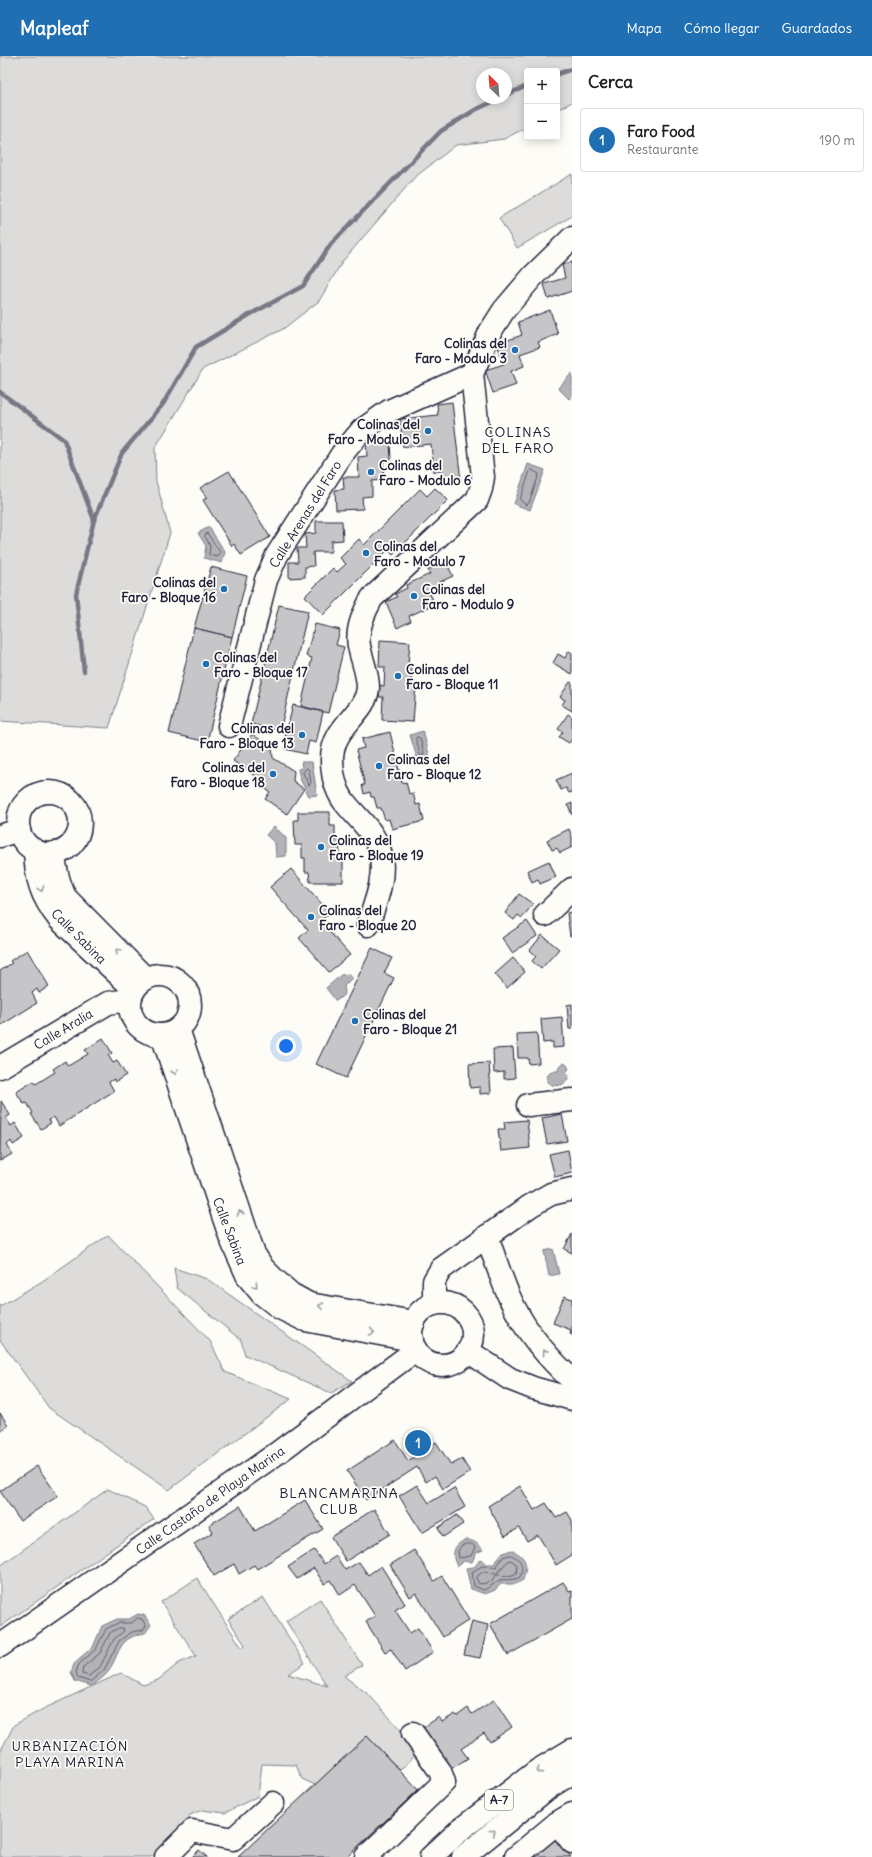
<!DOCTYPE html>
<html lang="es">
<head>
<meta charset="utf-8">
<style>
	:root { --surface:#fff; --page:#f2f2f2; --text:#202124; --muted:#757577; --line:#e0e0e0; --accent:#1f6fb2 }
	body { margin:0; font-family:Delius,sans-serif; background:var(--page); color:var(--text) }
	.controls { position:absolute; right:12px; top:12px; display:grid; overflow:hidden; border-radius:4px; box-shadow:0 2px 10px #0003 }
	.controls button { width:36px; height:36px; display:grid; place-items:center; padding:0; border:0; border-bottom:1px solid var(--line); background:var(--surface); color:var(--text); font:20px sans-serif }
	.compass { position:absolute; left:476px; top:12px; width:36px; height:36px; border-radius:50%; background:var(--surface); box-shadow:0 2px 10px #0003; rotate:335deg }
	.you { position:absolute; left:286px; top:990px; width:14px; height:14px; margin:-10px; border:3px solid #fff; border-radius:50%; background:#1a73e8; box-shadow:0 0 0 6px #1a73e833 }
	.badge { display:grid; place-items:center; width:26px; height:26px; border-radius:50%; background:var(--accent); color:#fff; font-size:13px; font-weight:700 }
	.pin { position:absolute; translate:-50% -50%; border:2px solid #fff; box-shadow:0 1px 4px #0006 }
	.list { margin:0; padding:0; list-style:none }
	h2 { display:flex; justify-content:space-between; align-items:center; height:52px; margin:0; padding:0 16px; font-size:17px }
	h2 small { font-size:13px; font-weight:400; color:var(--muted) }
	.list li { display:grid; grid-template-columns:26px 1fr auto; gap:12px; align-items:center; box-sizing:border-box; height:64px; margin:0 8px 8px; padding:0 8px; border:1px solid var(--line); border-radius:4px }
	.list b { display:block; font-size:15px; white-space:nowrap }
	.list p { margin:0; font-size:13px; white-space:nowrap; color:var(--muted) }
	.list em { font-size:13px; font-style:normal; color:var(--muted) }
	.map { position:relative; flex:none; width:572px; height:1801px; overflow:hidden }
	header { display:flex; align-items:center; gap:24px; box-sizing:border-box; height:56px; padding:0 20px; background:var(--accent); color:#fff }
	header strong { font-size:19px }
	nav { display:flex; gap:22px; margin-inline-start:auto; font-size:14px }
	main { display:flex }
	aside { flex:1; background:var(--surface) }
	.map>svg:first-child { display:block }
	.green { fill:#dddcdb; stroke:#807f8b; fill-rule:evenodd }
	.water { fill:#b2b2b7; stroke:#787885 }
	.lines { fill:none; stroke-linecap:round; stroke-linejoin:round }
	.shore { stroke:#5c5c6d; stroke-width:1 }
	.stream { stroke:#787885; stroke-width:4.5 }
	.building { fill:#c6c6c8; stroke:#22223b }
	.minor-casing { stroke:#22223b; stroke-width:25 }
	.highway-casing { stroke:#22223b; stroke-width:25 }
	.minor { stroke:#fdfcf7; stroke-width:22 }
	.highway { stroke:#fdfcf7; stroke-width:22 }
	.oneway { stroke:#9a9aa2 }
	.poi-dot { fill:#1f6fb2; stroke:#fdfcf7; stroke-width:1.5 }
	.labels { text-anchor:middle; stroke-width:3.5; stroke-linejoin:round; paint-order:stroke }
	.shield { fill:#fdfcf7; stroke:#646373; stroke-width:1 }
	.shield-label { font-size:12px; font-weight:bold; fill:#22223b }
	.poi-label { font-size:13px; font-weight:bold; fill:#22223b; stroke:#fdfcf7; text-anchor:start }
	.street-label { font-size:13px; fill:#22223b; stroke:#fdfcf7 }
	.neighbourhood-label { font-size:14px; letter-spacing:1px; fill:#22223b; stroke:#fdfcf7 }
</style>
</head>
<body>
<header>
<strong>Mapleaf</strong>
<nav><a>Mapa</a><a>Cómo llegar</a><a>Guardados</a></nav>
</header>
<main>
<div class="map">
<svg width="572" height="1801" viewBox="0 0 572 1801">
	<rect width="100%" height="100%" fill="#fdfcf7"/>
	<filter id="ink" filterUnits="userSpaceOnUse"><feTurbulence type="fractalNoise" baseFrequency=".025" numOctaves="2"/><feDisplacementMap in="SourceGraphic" scale="8" xChannelSelector="R" yChannelSelector="G"/><feConvolveMatrix kernelMatrix="1 2 1 2 8 2 1 2 1" color-interpolation-filters="sRGB"/></filter>
	<g filter="url(#ink)">
		<g class="green">
			<path d="M0,0h572v46l-15,8v-39h-30v56l-23,12 -48,6 -42,33 -72,84 -23,39 -36,28 -80,40 -48,79 1,33 14,52 -61,195 -109,-7zM482,18h24v24h-24z"/>
			<path d="M572,118v42l-55,32 -18,-30z"/>
			<path d="M108,1179l102,106 15,31 66,27 -122,91 -120,-82 -49,-68v-34l41,-24z"/>
			<path d="M174,1212l33,11 145,102 -21,12 -86,-38 -4,-15 -64,-52z"/>
			<path d="M108,1433l37,18 9,12 -154,108v-61z"/>
			<path d="M197,1522l45,70 3,-3 -17,-26 35,-22 42,66 -17,11 39,12 -41,-65 34,-22 42,66 -18,11 25,19 51,56 -20,19 -33,-34 -52,49 -13,-6 -6,-14 -34,-1 -4,32 -33,17 -23,-3 -12,5 -7,15 -32,27h-151v-105l14,-27 29,-16 78,-36 22,12 15,-5 21,-17 17,-7 -35,-54z"/>
		</g>
		<g class="water">
			<path d="M572,317v23l-3,3 -11,-11z"/>
			<path d="M528,408l17,6 -15,40 -16,-6z"/>
			<path d="M209,471l16,25 -3,11 -18,-5 2,-12 -8,-13z"/>
			<path d="M423,675l7,27 -12,3 -8,-26z"/>
			<path d="M301,706h11l5,33 -8,1 -9,-17 -2,-10 4,-1z"/>
			<path d="M274,770l12,12v18l-10,1 -1,-14 -9,-8z"/>
			<path d="M349,918l3,4 -8,8 1,8 -9,7 -10,-13 15,-13z"/>
			<path d="M564,1007l3,2 2,4 -3,3 3,4 -2,5c-6,6 -14,6 -20,1v-6l5,-5h6l1,-5z"/>
			<path d="M553,1193l6,25 -10,2 -5,-25z"/>
			<path d="M465,1484c9,0 12,3 18,10l-7,3 -4,9 -8,-1 -7,5c-6,-11 -4,-21 8,-26z"/>
			<path d="M511,1494c16,7 17,14 12,30l-7,4h-15l-6,6 -10,4 -14,-5 -5,-21 8,-1 7,-8 6,5h7l7,-10z"/>
			<path d="M138,1558l6,1 7,10 -6,8c-28,5 -24,19 -37,39 -4,6 -12,10 -17,14l-16,-5 -4,-9 4,-10 18,-15 9,-21 15,-7h12z"/>
		</g>
		<g class="lines">
			<g class="shore">
				<path d="M532,414l7,4 -10,29 -3,2 -6,-5 10,-29z"/>
				<path d="M207,477l13,19 -2,5 -9,-2 1,-9 -5,-10z"/>
				<path d="M417,681l3,1 4,15 -1,3 -3,-1 -4,-16z"/>
				<path d="M307,712l2,2 2,13 -2,2 -6,-12z"/>
				<path d="M466,1488h6l3,3 -4,9 -12,2 -1,-7 3,-5z"/>
				<path d="M511,1499c11,4 13,12 9,22 -7,4 -12,2 -19,3 -3,0 -12,8 -17,10l-10,-4 -2,-14 10,-6 14,1 7,-10z"/>
				<path d="M511,1504l6,5 -1,9 -8,2 -10,-1v-3l9,-10z"/>
				<path d="M483,1516l13,1 1,2 -7,7 -9,2 -3,-1 -1,-6z"/>
				<path d="M138,1562l4,1 4,7 -3,4 -11,2 -13,9 -15,29 -14,12 -12,-4 -2,-6 3,-8 17,-15 10,-20 12,-6h13z"/>
				<path d="M119,1572h4l1,3 -10,8 -14,28 -11,9 -7,-2 1,-7 17,-14 10,-20z"/>
			</g>
			<g class="stream">
				<path d="M557,18l15,-5"/>
				<path d="M506,39l21,-9"/>
				<path d="M0,336l64,48 30,80"/>
				<path d="M84,615l-8,-77 18,-74 28,-67 41,-49 33,-57 53,-32 54,-29 28,-42 110,-113 34,-21 26,-12"/>
			</g>
		</g>
		<g class="building">
			<path d="M572,206v29l-24,8 -4,-15 21,-6 -3,-13z"/>
			<path d="M550,254l8,24 -20,8 2,5 -20,7 4,12 -13,5 5,14 -23,8 -8,-23 19,-6 -7,-20 25,-9 -4,-13z"/>
			<path d="M452,346l9,79 -17,2 -2,-12 -8,1 -3,-28 -28,3 -3,-28 38,-4 -1,-11z"/>
			<path d="M390,385l1,19 -8,1 1,19 -12,1v15l-10,1 1,12 -27,1 -1,-20 9,-1 -1,-12h16l-1,-20 9,-1 -1,-13z"/>
			<path d="M229,415l41,66 -29,18 -7,-11 -2,2 -29,-46 4,-2 -7,-10z"/>
			<path d="M435,432l13,12 -55,55 -5,-5 -65,65 -18,-19 28,-28 4,4 9,-8 -6,-6 19,-19 5,6 56,-56 7,7z"/>
			<path d="M316,465h26l1,19 -12,1v11h-18l1,14 -9,1v10l-16,1v-16h9l-1,-14h9l-1,-14 11,-1z"/>
			<path d="M446,506l7,14 -13,6 2,7 -12,5 5,10 -26,12 2,5 -14,7 -11,-26 11,-5 -2,-3 12,-6 -1,-3 24,-11 -2,-4z"/>
			<path d="M211,511l36,9 -15,61 -38,-9z"/>
			<path d="M279,549l29,6 -28,120 -29,-7z"/>
			<path d="M315,568l25,6 -4,15 8,2 -16,66 -27,-7 11,-48 -6,-2z"/>
			<path d="M194,572l38,9 -25,105 -38,-9z"/>
			<path d="M380,584l30,2 -2,22 4,1 -1,20h5l-3,37 -31,-2 1,-23h-4v-12l5,1 1,-19h-6z"/>
			<path d="M569,595l3,2v21l-19,-11 5,-9 7,4z"/>
			<path d="M570,626l2,1v28l-10,-6 3,-5 -5,-3z"/>
			<path d="M293,649l30,7 -7,31 -7,-2 -3,13 -21,-5 1,-5 -2,-2z"/>
			<path d="M568,658l4,3v22l-3,4 -10,-6 4,-5 -5,-3z"/>
			<path d="M390,676l12,51 4,-1 3,12 4,-1 3,12 4,-1 4,17 -32,8 -3,-10 -4,1 -4,-12h-4l-3,-11h-3l-1,-5 -6,2 -2,-9h3l-9,-35 8,-2 -2,-9z"/>
			<path d="M252,678l20,14 1,10 21,13 -1,10 11,8 -17,25 -22,-15 5,-7 -17,-12 3,-4 -23,-15z"/>
			<path d="M572,717v19l-3,1 -3,-5 -5,2 -5,-10z"/>
			<path d="M572,747v12l-4,-10z"/>
			<path d="M298,756h32v14h5v14h4l1,14h3v28h-33l-1,-10h-4v-14h-3v-13h-7l-1,-25h4z"/>
			<path d="M569,773l3,8v10l-12,6 -3,-5 -5,2 -5,-10z"/>
			<path d="M549,805l7,16 -16,7 -2,-5 -6,3 -5,-11z"/>
			<path d="M291,813l39,44 -10,8 30,34 -21,17 -30,-34 9,-8 -38,-43z"/>
			<path d="M519,838l14,10 -11,14 -4,-3 -4,5 -9,-7z"/>
			<path d="M572,856v23l-2,1 -3,-23z"/>
			<path d="M527,865l10,15 -25,17 -10,-15z"/>
			<path d="M542,879l17,14 -18,20 -9,-8 4,-5 -6,-6z"/>
			<path d="M372,892l20,10 -8,15 10,5 -48,100 -30,-14z"/>
			<path d="M27,894l22,36 -10,7 -2,-4 -5,4 5,10 -37,23v-55l12,-8 -2,-2z"/>
			<path d="M513,902l12,14 -18,16 -12,-14z"/>
			<path d="M572,948v25h-3l-2,-24z"/>
			<path d="M562,961l2,30 -11,1v-6l-10,1 -2,-24z"/>
			<path d="M537,977l2,30 -10,1 -1,-6h-10l-1,-24z"/>
			<path d="M103,982l9,15 -4,2 5,8 4,-2 9,14 -11,7 -1,-3 -5,3 5,9 -55,35 -5,-9 -5,3 2,3 -10,6 -10,-15 2,-1 -6,-10 -3,1 -8,-12 18,-11 2,3 19,-12 -2,-3 12,-8 3,5 20,-12 -3,-4z"/>
			<path d="M513,992l2,30 -11,1v-7l-10,1 -1,-24z"/>
			<path d="M489,1007l2,30 -11,1v-7l-10,1 -1,-24z"/>
			<path d="M1,1045l9,14 -4,3 5,8 4,-3 9,15 -11,7 -2,-4 -4,4 5,9 -12,7z"/>
			<path d="M562,1058l5,27 -20,3 -5,-26z"/>
			<path d="M527,1064l3,28 -29,3 -3,-22h7l-1,-7z"/>
			<path d="M568,1094l4,23 -17,4 -6,-23z"/>
			<path d="M572,1178v19l-8,-4z"/>
			<path d="M564,1240l8,3v36l-2,-1 1,-4 -18,-7z"/>
			<path d="M0,1357l8,12 -8,6z"/>
			<path d="M395,1384l13,21 28,-19 15,23 11,-6 8,13 -27,17 -8,-13 -9,6 -9,-15 -51,33 -19,-29z"/>
			<path d="M37,1410l21,30 -38,25 -20,-30z"/>
			<path d="M417,1429l12,18 25,-15 11,19 -43,26 -23,-37z"/>
			<path d="M520,1430l14,24 12,-7 10,15 11,-6 5,8v35l-16,10 -18,-30 -11,6 -8,-13 -14,8 -17,-30z"/>
			<path d="M305,1444l18,29 -66,40 -3,-4 -15,9 -5,-10 -20,12 -20,-32 19,-12 -4,-7 31,-19 15,25z"/>
			<path d="M374,1453l16,25 -44,27 -15,-24z"/>
			<path d="M457,1459l6,9 -20,13 -5,-9z"/>
			<path d="M314,1494l10,14 12,-8 9,14 14,-8 9,13 13,-9 24,38 -10,6 15,23 8,-5 15,24 -28,19 -14,-22 -6,3 -19,-30 9,-6 -20,-31 -15,10 -9,-15 -7,4 -10,-16 -17,11 -9,-12z"/>
			<path d="M414,1494l20,31 8,-5 27,44 -26,17 -27,-44 -6,4 -20,-32z"/>
			<path d="M563,1526l6,9 3,-1v29l-64,36 -18,-31z"/>
			<path d="M472,1565l16,4 -8,33 -16,-3z"/>
			<path d="M494,1644l18,27 -22,15 -6,-9 -23,16 7,9 -22,14 -28,-41 21,-14 3,5 13,-8 2,2 11,-8 4,6z"/>
			<path d="M367,1680l51,54 -67,63 -4,4h-109z"/>
			<path d="M555,1782l16,19h-38z"/>
			<path d="M199,1794l8,7h-15z"/>
		</g>
		<g class="lines">
			<g class="minor-casing">
				<g id="minor">
					<path d="M229,670l37,-146 11,-25 65,-101 20,-24 27,-19 83,-37"/>
					<circle cx="49" cy="767" r="31"/>
					<path d="M0,780l19,-6"/>
					<path d="M35,794c1,29 6,46 24,69l75,70"/>
					<path d="M54,797c1,17 4,29 11,44l80,81"/>
					<path d="M545,859l27,-26"/>
					<path d="M368,869c7,-22 17,-45 13,-68 -3,-24 -25,-39 -38,-57 -8,-12 -11,-27 -11,-41 0,-33 34,-45 36,-71 0,-15 -6,-27 -9,-42 -3,-17 5,-34 13,-48l105,-98 4,-11 2,-12 -11,-103 18,-42 14,-22 29,-34 39,-38"/>
					<circle cx="160" cy="949" r="30"/>
					<path d="M178,973l76,225 9,14 11,11 17,15 18,10 105,18"/>
					<path d="M162,979l69,204 17,38 14,17 18,14 25,12 107,20"/>
					<path d="M0,1011l108,-64 21,-3"/>
					<path d="M528,1049l44,-5"/>
					<path d="M487,1180c7,20 13,39 21,58 14,33 38,62 64,86"/>
					<circle cx="442" cy="1278" r="31"/>
					<path d="M434,1248v-23l7,-12 89,-63 21,-12 21,-5"/>
					<path d="M468,1295l42,28 23,9 39,11"/>
					<path d="M0,1590l276,-192 140,-104"/>
					<path d="M572,1758l-15,9 15,19"/>
					<path d="M166,1801l26,-26 41,8 40,-36"/>
					<path d="M366,1801l78,-75 -4,-11 -27,-38"/>
					<path d="M516,1801l41,-34"/>
				</g>
			</g>
			<g class="highway-casing">
				<g id="highway">
					<path d="M431,1801l30,-28 76,-58 35,-21"/>
					<path d="M463,1801l85,-69 24,-15"/>
				</g>
			</g>
			<use href="#minor" class="minor"/>
			<use href="#highway" class="highway"/>
		</g>
		<defs><path id="oneway-chevron" d="M-2-3.5L2.5 0L-2 3.5" fill="none" stroke-width="1.6" stroke-linecap="round" stroke-linejoin="round"/></defs>
		<g class="oneway">
			<use href="#oneway-chevron" transform="translate(41 833) rotate(70)"/>
			<use href="#oneway-chevron" transform="translate(118 895) rotate(-135)"/>
			<use href="#oneway-chevron" transform="translate(175 1016) rotate(71)"/>
			<use href="#oneway-chevron" transform="translate(240 1157) rotate(-109)"/>
			<use href="#oneway-chevron" transform="translate(255 1229) rotate(50)"/>
			<use href="#oneway-chevron" transform="translate(321 1250) rotate(-170)"/>
			<use href="#oneway-chevron" transform="translate(372 1276) rotate(10)"/>
			<use href="#oneway-chevron" transform="translate(545 1296) rotate(-131)"/>
			<use href="#oneway-chevron" transform="translate(539 1715) rotate(146)"/>
			<use href="#oneway-chevron" transform="translate(493 1776) rotate(-39)"/>
		</g>
	</g>
	<g class="poi-dot">
		<circle cx="515" cy="294" r="4"/>
		<circle cx="428" cy="375" r="4"/>
		<circle cx="371" cy="416" r="4"/>
		<circle cx="366" cy="497" r="4"/>
		<circle cx="224" cy="533" r="4"/>
		<circle cx="414" cy="540" r="4"/>
		<circle cx="206" cy="608" r="4"/>
		<circle cx="398" cy="620" r="4"/>
		<circle cx="302" cy="679" r="4"/>
		<circle cx="379" cy="710" r="4"/>
		<circle cx="273" cy="718" r="4"/>
		<circle cx="321" cy="791" r="4"/>
		<circle cx="311" cy="861" r="4"/>
		<circle cx="355" cy="965" r="4"/>
	</g>
	<g class="labels">
		<rect class="shield" x="485" y="1734" width="28" height="20" rx="3"/>
		<g class="shield-label">
			<text x="499" y="1748">A-7</text>
		</g>
		<g class="poi-label">
			<text x="507" y="292" text-anchor="end">Colinas del<tspan x="507" dy="15">Faro - Modulo 3</tspan></text>
			<text x="420" y="373" text-anchor="end">Colinas del<tspan x="420" dy="15">Faro - Modulo 5</tspan></text>
			<text x="379" y="414">Colinas del<tspan x="379" dy="15">Faro - Modulo 6</tspan></text>
			<text x="374" y="495">Colinas del<tspan x="374" dy="15">Faro - Modulo 7</tspan></text>
			<text x="216" y="531" text-anchor="end">Colinas del<tspan x="216" dy="15">Faro - Bloque 16</tspan></text>
			<text x="422" y="538">Colinas del<tspan x="422" dy="15">Faro - Modulo 9</tspan></text>
			<text x="214" y="606">Colinas del<tspan x="214" dy="15">Faro - Bloque 17</tspan></text>
			<text x="406" y="618">Colinas del<tspan x="406" dy="15">Faro - Bloque 11</tspan></text>
			<text x="294" y="677" text-anchor="end">Colinas del<tspan x="294" dy="15">Faro - Bloque 13</tspan></text>
			<text x="387" y="708">Colinas del<tspan x="387" dy="15">Faro - Bloque 12</tspan></text>
			<text x="265" y="716" text-anchor="end">Colinas del<tspan x="265" dy="15">Faro - Bloque 18</tspan></text>
			<text x="329" y="789">Colinas del<tspan x="329" dy="15">Faro - Bloque 19</tspan></text>
			<text x="319" y="859">Colinas del<tspan x="319" dy="15">Faro - Bloque 20</tspan></text>
			<text x="363" y="963">Colinas del<tspan x="363" dy="15">Faro - Bloque 21</tspan></text>
		</g>
		<g class="street-label">
			<text transform="translate(305 458) rotate(-58)" y="5">Calle Arenas del Faro</text>
			<text transform="translate(79 880) rotate(45)" y="5">Calle Sabina</text>
			<text transform="translate(63 973) rotate(-31)" y="5">Calle Aralia</text>
			<text transform="translate(230 1175) rotate(69)" y="5">Calle Sabina</text>
			<text transform="translate(210 1444) rotate(-35)" y="5">Calle Castaño de Playa Marina</text>
		</g>
		<g class="neighbourhood-label">
			<text x="518" y="381">COLINAS<tspan x="518" dy="16">DEL FARO</tspan></text>
			<text x="339" y="1442">BLANCAMARINA<tspan x="339" dy="16">CLUB</tspan></text>
			<text x="70" y="1695">URBANIZACIÓN<tspan x="70" dy="16">PLAYA MARINA</tspan></text>
		</g>
	</g>
</svg>
<div class="controls">
<button>+</button>
<button>−</button>
</div>
<svg class="compass" viewBox="-18 -18 36 36"><path d="M0-13l5 13h-10z" fill="#e53935"/><path d="M0 13l5-13h-10z" fill="#757577"/></svg>
<div class="you"></div>
<div class="pin badge" style="left:418px;top:1387px">1</div>
</div>
<aside>
<h2>Cerca<small></small></h2>
<ul class="list">
<li><span class="badge">1</span><div><b>Faro Food</b><p>Restaurante</p></div><em>190 m</em></li>
</ul>
</aside>
</main>
</body>
</html>
